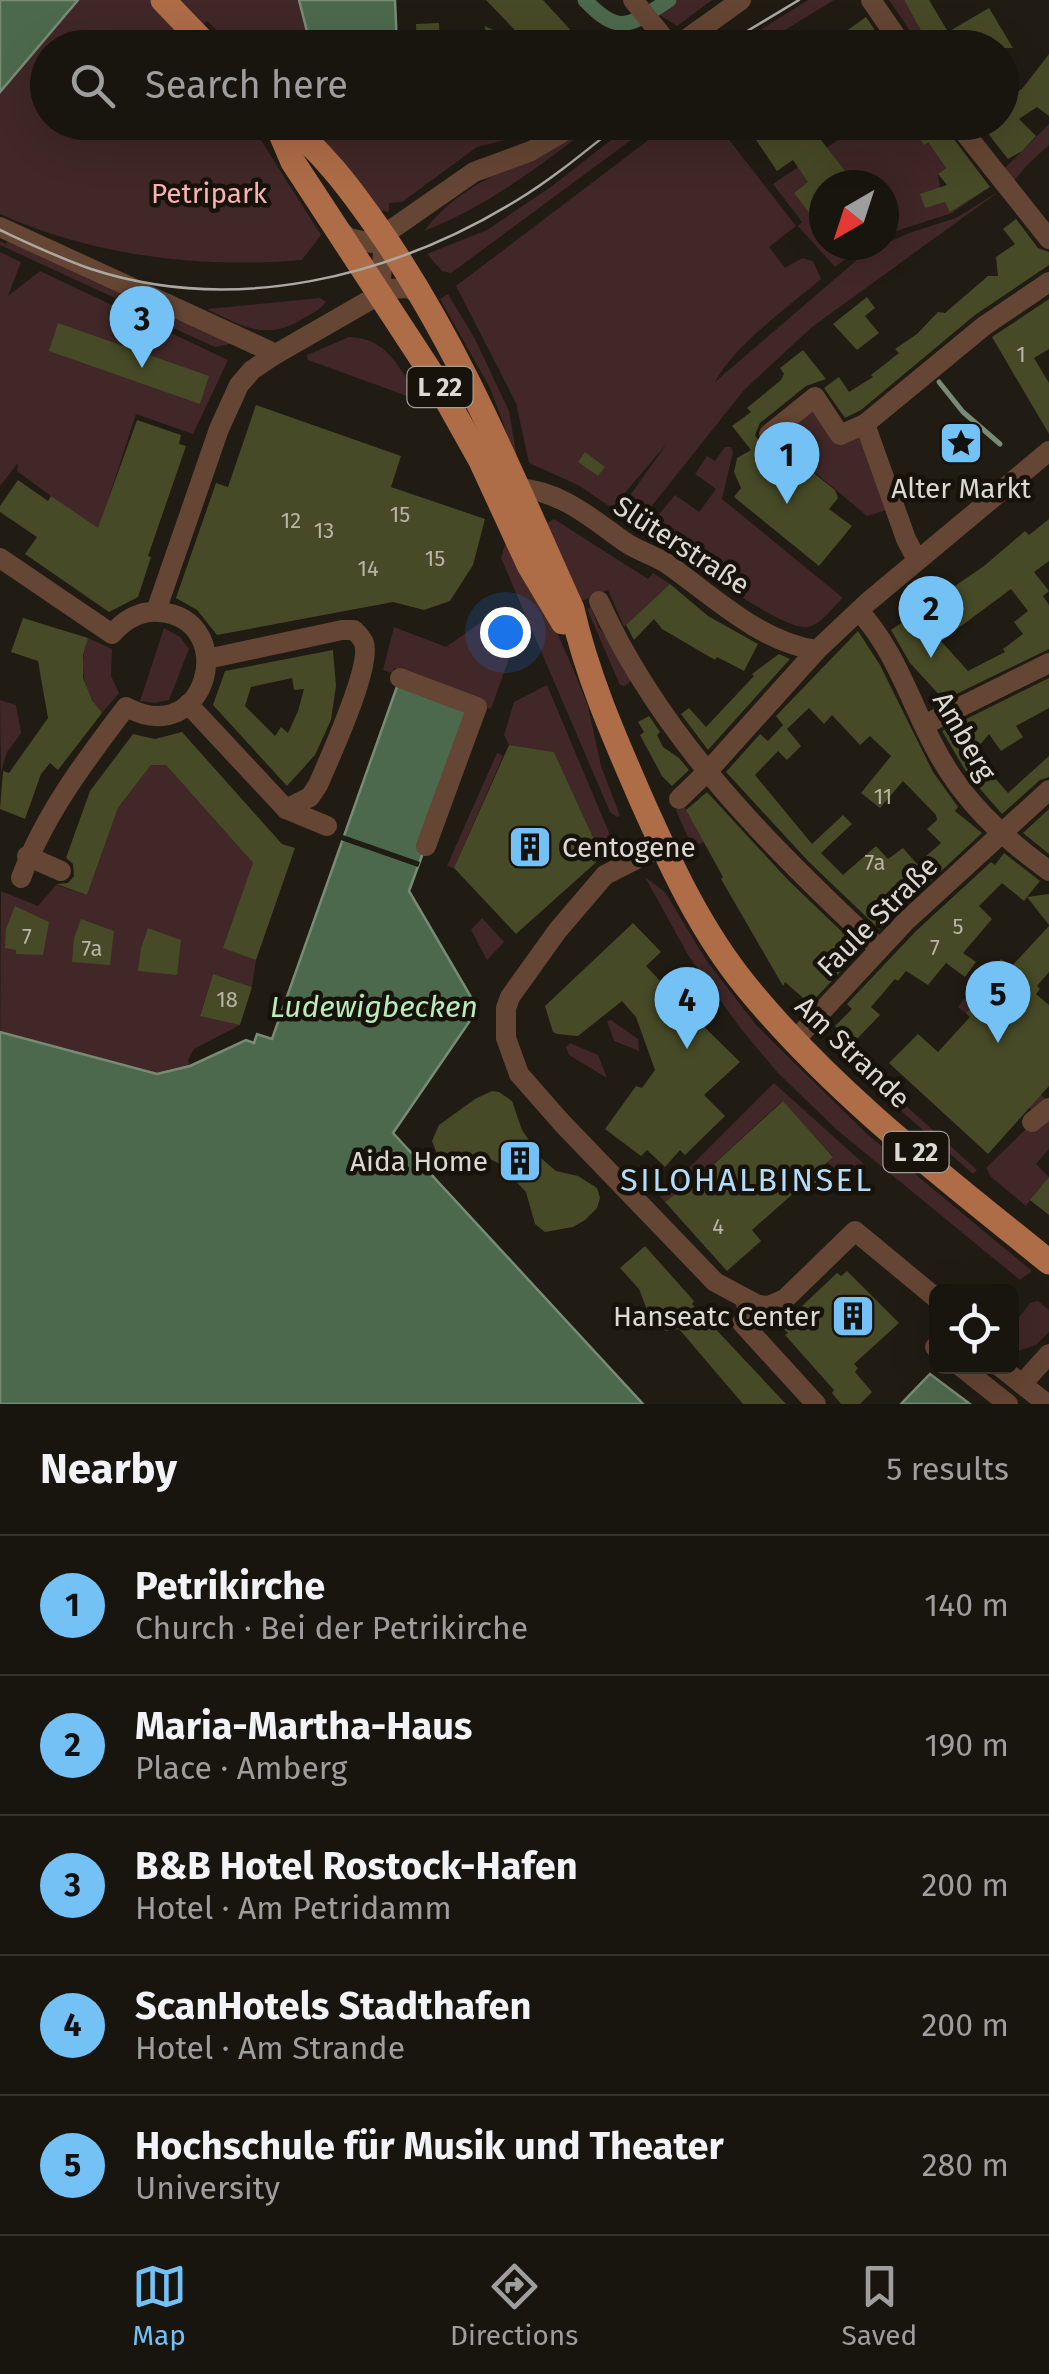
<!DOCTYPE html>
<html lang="en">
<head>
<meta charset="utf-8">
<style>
	:root { --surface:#18140e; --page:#25211c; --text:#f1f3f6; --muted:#9f9e9e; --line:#36332e; --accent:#73c1f5 }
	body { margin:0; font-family:"Fira Sans",sans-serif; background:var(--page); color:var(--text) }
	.controls { position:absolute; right:30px; bottom:30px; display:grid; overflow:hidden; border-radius:15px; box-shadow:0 10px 40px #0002 }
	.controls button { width:90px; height:90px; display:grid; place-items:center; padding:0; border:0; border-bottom:2px solid var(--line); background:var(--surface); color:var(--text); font:50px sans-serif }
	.compass { position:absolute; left:809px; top:170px; width:90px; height:90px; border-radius:50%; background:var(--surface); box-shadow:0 10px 40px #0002; rotate:219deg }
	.you { position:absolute; left:505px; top:632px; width:35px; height:35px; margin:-25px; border:8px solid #fff; border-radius:50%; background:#1a73e8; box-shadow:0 0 0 15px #1a73e833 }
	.badge { display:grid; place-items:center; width:65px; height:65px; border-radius:50%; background:var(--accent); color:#111; font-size:32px; font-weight:700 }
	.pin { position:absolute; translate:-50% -82px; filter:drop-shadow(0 2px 5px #0008) }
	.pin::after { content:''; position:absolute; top:52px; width:35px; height:30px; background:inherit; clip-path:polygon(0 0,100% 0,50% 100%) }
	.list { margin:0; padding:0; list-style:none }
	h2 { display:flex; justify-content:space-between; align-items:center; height:130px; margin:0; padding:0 40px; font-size:42px }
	h2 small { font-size:32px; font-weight:400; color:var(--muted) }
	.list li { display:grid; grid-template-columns:65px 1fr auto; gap:30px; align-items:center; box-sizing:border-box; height:140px; padding:0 40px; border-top:2px solid var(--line) }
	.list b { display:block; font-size:38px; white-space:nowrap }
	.list p { margin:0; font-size:32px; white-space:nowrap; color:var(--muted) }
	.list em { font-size:32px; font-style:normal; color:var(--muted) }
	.icon { flex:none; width:55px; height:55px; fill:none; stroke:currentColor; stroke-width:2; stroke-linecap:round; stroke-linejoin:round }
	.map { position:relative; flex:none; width:1049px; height:1404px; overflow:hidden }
	.search { position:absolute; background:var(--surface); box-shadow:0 10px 40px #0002; left:30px; right:30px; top:30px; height:110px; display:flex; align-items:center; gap:25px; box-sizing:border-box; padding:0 35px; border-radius:55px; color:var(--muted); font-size:38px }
	.sheet { height:830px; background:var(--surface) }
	nav { display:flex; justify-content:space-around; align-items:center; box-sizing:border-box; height:140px; border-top:2px solid var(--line); background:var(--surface); font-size:28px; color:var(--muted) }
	nav a { display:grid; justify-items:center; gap:5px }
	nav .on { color:var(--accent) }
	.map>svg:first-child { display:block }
	.green { fill:#412727 }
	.water { fill:#4d694d; stroke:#788b75; stroke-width:2.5 }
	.pier { fill:#201b13 }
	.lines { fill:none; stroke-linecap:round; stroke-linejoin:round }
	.stream { stroke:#788b75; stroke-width:5 }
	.canal { stroke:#4d694d; stroke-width:15 }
	.building { fill:#474a26; fill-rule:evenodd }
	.minor { stroke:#654533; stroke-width:20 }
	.major { stroke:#ae6c47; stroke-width:25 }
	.tram { stroke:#aca8a2; stroke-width:2.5 }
	.labels { text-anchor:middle; stroke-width:9; stroke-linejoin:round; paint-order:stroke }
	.number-label { font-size:22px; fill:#b7b5a8 }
	.shield { fill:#17120a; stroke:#a19d97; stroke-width:2.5 }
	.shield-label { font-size:25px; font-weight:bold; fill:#dcd9d3 }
	.park-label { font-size:28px; fill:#fab1b2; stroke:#17120a }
	.poi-label { font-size:28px; fill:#dcd9d3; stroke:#17120a; text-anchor:end }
	.street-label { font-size:28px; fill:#dcd9d3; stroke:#17120a }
	.water-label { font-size:30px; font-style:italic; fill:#b9ecb9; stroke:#17120a }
	.quarter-label { font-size:32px; letter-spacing:2.5px; fill:#b3ddfa; stroke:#17120a }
</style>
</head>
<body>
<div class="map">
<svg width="1049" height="1404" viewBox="0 0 1049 1404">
	<rect width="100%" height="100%" fill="#201b13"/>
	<g class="green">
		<path d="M78,0h221l12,47h-77l-27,-26 -23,23 2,3 -138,1v74l202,1 71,112 -19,25c-103,9 -211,-5 -302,-46v-122z"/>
		<path d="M678,0h34l-35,26 -19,-12z"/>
		<path d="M808,0h26l-77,47h-24z"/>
		<path d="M889,0h15l27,47h-10z"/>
		<path d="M914,122l32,46 -8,6 3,20 9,17 42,-26 -40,28 -68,22v-50h-60v60h40l-29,22 -37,-41 4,-4 -29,-38 90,-61h18l11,14z"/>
		<path d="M303,123l245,-1v1l-23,12 -48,12 -75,55 -13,1v9l-11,-2z"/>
		<path d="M590,123h6c-54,41 -108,84 -172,108 48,-61 108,-64 166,-108z"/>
		<path d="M633,123h21l-203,150 -9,-2 -15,-17 60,-24 65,-44z"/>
		<path d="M671,123h45l80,103 -27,21 16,21 17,-10 11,3 8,18c-33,28 -86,66 -106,103l150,-129 44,-20 47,-15 45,-28 -189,137 -68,63 -93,117 4,3 -12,19 -24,-18 49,-69 -56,66 -34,-23 -49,-22 -13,-60 -60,-117z"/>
		<path d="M1049,124v21l-21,19 -20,24 -10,-13z"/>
		<path d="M8,239l120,53 -13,6 -115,-53v-4l6,3z"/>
		<path d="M0,252l21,10 -13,34 32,-25 188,89 -35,74 -57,-20 -38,117 -81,-60 1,-8 -18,23z"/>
		<path d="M448,294l27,45 34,72 9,52 -28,-75 -50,-89z"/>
		<path d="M320,298l6,4c-7,9 -17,13 -27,19 -35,20 -59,4 -92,-12z"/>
		<path d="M151,307l83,36 -19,4 -82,-37z"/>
		<path d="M349,337c33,1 43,20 61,46l-3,13 -99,-36 -1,-5z"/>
		<path d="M815,397l25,38 16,-6 31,81 -20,6 -98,-82z"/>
		<path d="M725,447h6l2,5 -11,47 121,99c-10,9 -22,27 -36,29 -27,4 -134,-78 -161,-97l29,-35 24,17 17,-23 -21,-15 12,-18 8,5z"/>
		<path d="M554,519l94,60 5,-6 17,11 -46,43 -16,-37 -29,12 -34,-78z"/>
		<path d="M506,541l44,76 21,47 17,42 13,60 19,50 -3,1 -7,-5 -109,-254z"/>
		<path d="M505,605l15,23 -29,81 -85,-31 1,-6 -13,-4 -2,5 -9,-3 11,-43 52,20z"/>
		<path d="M591,607l7,19 33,48 -1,8 -5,4 -5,-1 -33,-76z"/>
		<path d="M164,628l16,9 9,12 -20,51 -14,3 -15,-2z"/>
		<path d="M88,638l24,11 -1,27 8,17 -17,20c-19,-21 -24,-48 -14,-75z"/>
		<path d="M547,685l66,157 -11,15 -48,-105 -45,-7 -5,-10 10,-33z"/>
		<path d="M0,700l16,5 5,28 -14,19 -6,20z"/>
		<path d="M497,753l6,3 -49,112 -7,-2z"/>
		<path d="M151,765h15l87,98 3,97 -4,27 -39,-13 -13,41 40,10 -46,24 -6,11 2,6 55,-26 -40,27 -23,7 -182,-4 1,-179 37,15 18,-21 31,10 31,-87z"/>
		<path d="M683,804l21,38 -12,5 -16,-37z"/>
		<path d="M645,877l20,15 41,68 50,65 111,109 165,137 -12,9 -183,-150 -59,-57 -37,-44 -53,-74z"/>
		<path d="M482,918l22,24 -17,18 -16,-30z"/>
		<path d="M991,962l16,12 -41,39 -8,-6z"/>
		<path d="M611,1020l27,19 1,12 -25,-10 -7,-20z"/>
		<path d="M570,1043l28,12 9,23 -38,-23 -3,-8z"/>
		<path d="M857,1057l21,17 17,22 82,74 -4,4 -123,-108z"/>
		<path d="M1027,1082l22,20v47l-13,15 13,13 -23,29 -35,-29 -5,-9 52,-51 -19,-20z"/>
		<path d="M774,1083l90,81 -10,11 -4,-2 -5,6 -18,-17 6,-6 -51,-55 -75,69 -42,32 -5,-5z"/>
		<path d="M1038,1301l11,9v22l-13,13 -24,8v-27l18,-23z"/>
	</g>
	<g class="water">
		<path d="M0,0h78l-78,92z"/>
		<path d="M299,0h96l2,47h-86z"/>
		<path d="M400,678l77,29 -68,184 69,118 -85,124 250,271h-643v-372l157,42 33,-8 56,-26 8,3 3,-9 15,5z"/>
		<path d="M930,1374l40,30h-69z"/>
	</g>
	<path class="pier" d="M340,834l80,28 -2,5 -80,-28z"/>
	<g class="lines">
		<path class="stream" d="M939,382l24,30 37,32"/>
		<path class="canal" d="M585,0c35,37 45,25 84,0"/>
	</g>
	<g class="building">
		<path d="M486,0h57l44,48h-55z"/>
		<path d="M904,0h25l19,32 41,-24 24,40h-82z"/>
		<path d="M866,17l21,31h-65z"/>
		<path d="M439,23l1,25h-23l-1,-24z"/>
		<path d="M485,26l44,22h-43z"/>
		<path d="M1049,54v62l-12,-9 -18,12 17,17 -14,15 -14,8 -29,-37h23v-21l20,-12z"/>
		<path d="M744,122h103l-26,18 35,45h-32v47l-30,-39 14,-11 -15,-22 -16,11z"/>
		<path d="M881,122h60l49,65 -40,25 -5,-10 -20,6 -5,-14 27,-9 -9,-11 8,-6 -18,-26 -4,3 -14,-20 -19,13z"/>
		<path d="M1016,219l22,29 11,4v13l-74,50 -114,95 -16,8 -21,-30 15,-11 10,15 24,-15 -2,-2 28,-22 -4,-4 22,-15 21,-22 7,1 43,-37h10l-2,-19 19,-13 -12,-15z"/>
		<path d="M867,297l8,11 -10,8 14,17 -22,17 -24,-26z"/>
		<path d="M1049,299v50l-15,9 15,25v51l-57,-97z"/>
		<path d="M58,323l151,53 -9,28 -151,-53z"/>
		<path d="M803,350l23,29 -20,7 -46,37 -5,12 8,11 15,-1 57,45 3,8 -9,11 23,17 -33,40 -85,-69 7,-9 -7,-16 3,-14 14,-8 -19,-24 19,-14 -4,-4 34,-28 3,-6 -4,-6z"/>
		<path d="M256,405l145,51 -10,31 94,32 -12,46 -23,36 -26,9 -31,-8 -176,33 -20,-25 -21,-12 40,-115 12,4z"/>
		<path d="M137,420l44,15 -2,9 7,2 -38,110 3,1 -13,40 -29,15 -84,-58 12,-17 -37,-25v-6l18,-26 30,21 3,-5 47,32z"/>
		<path d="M585,452l20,15 -7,9 -20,-14z"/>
		<path d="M1049,519v42l-15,11 15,19 -6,5 6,9v44l-105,51 -34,-37 -19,-33 93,-64 41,-35 4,4zM1011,589l17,22 -14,11 9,12 -20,15 2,3 -37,19 -27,-30z"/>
		<path d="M670,584l38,32 50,28 -14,27 -27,-14 -2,3 -53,-31 -8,-10 -20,21 -8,-15z"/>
		<path d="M23,618l65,20 -5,17v23l9,22 10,13 -44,57 -8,-7 -9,11 -16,45 -25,-10 3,-38 6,2 39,-55 -10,-57 -27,-9z"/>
		<path d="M858,631l22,34 53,107 25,35 -3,4 27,22 -103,96 -71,-68 -82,-89 34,-38 8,7 15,-16 -7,-9zM809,708l15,16 8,-9 28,30 10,-9 21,20 -30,37 19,15 23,-27 33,34 1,5 -10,9 14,14 -24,21 -14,-16 -15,11 -12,-13 -33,29 -22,-22 31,-29 -9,-9 -31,29 -57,-69 23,-24 9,9 14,-14 -14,-17z"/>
		<path d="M333,650l3,36 -5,34 -16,35 -28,31 -74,-81 12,-34zM292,678l2,12 10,-1 -6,22 -10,22 -7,-6 -6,9 -30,-30 6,-19z"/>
		<path d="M779,654l11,5 -82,91 -27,-36 8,-6 17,19 48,-51 -2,-2z"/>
		<path d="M1049,678v30l-33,18 7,11 -22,14 -12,-17 -16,19 35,40 41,-37v21l-9,3 -38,34 -34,-39 -26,-44z"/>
		<path d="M649,716l11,16 -3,3 6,12 16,11 10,12 -17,16 -10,-10 -22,-41 4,-3 -6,-10z"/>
		<path d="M182,732l100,112 13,4 -39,112 -33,-12 30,-85 -87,-98h-15l-33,43 -31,87 -31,-11 12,-1 6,-7 -1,-12 -7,-6 24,-67 43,-57 22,5z"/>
		<path d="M509,745l45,7 48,105 -86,77 -62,-66z"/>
		<path d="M707,792l81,88 73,70 -51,54 -25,-22 -2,4 -62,-107 2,-2 -37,-67z"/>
		<path d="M1049,809v45l-26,-21z"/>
		<path d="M1004,853l36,28 -13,16 22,-3v31l-22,-28 -3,4 -22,-18 -23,23 13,13 -29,34 13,9 -11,15 -19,-14 -18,22 -22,-14 -8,10 -3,-2 -24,28 9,8 -27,28 -18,-17 17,-17 -5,-5 69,-73 75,-69 4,3z"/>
		<path d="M15,906l34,16 -6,33 -27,-1v-4l-11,-2 1,-19z"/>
		<path d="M81,919l33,12 -4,34 -38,-3 2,-24z"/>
		<path d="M633,923l28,29 -15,14 19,20 9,-8 27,29 -9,8 48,47 -36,33 21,21 -40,39 -5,-5 -15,17 -18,-17 -6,6 -36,-27 31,-43 6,2 13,-18 -19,-53 -14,-16 -44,35 -21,-2 -4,-2 -8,-26z"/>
		<path d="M1049,926v46l-12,14 3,3 -4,5 13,11v81l-61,68 -99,-91 29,-29 20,18 32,-35 -4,-4 13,-14 2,3 23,-24 -11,-9 8,-10 10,8z"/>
		<path d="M148,928l33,12 -4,35 -39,-4 3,-23z"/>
		<path d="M213,974l39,13 -12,38 -40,-9z"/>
		<path d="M499,1092l13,9 10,29 20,29 14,12 22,5 19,12 3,10 -3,10 -12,12 -12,7 -28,5 -10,-8 -9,-32 -28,-29 -10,-5h-44l-7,-4 -5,-13 7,-16 36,-26 17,-8z"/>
		<path d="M783,1101l50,56 -18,17 8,9 -9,9 -9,-9 -53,47 9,11 -34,30 -62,-69 48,-37z"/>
		<path d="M1049,1177v38l-19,-15z"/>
		<path d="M645,1246l49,55 -2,3 94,100h-43l-64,-75 -13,2 -9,-7 -8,-9 -10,-26 -19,-21z"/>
		<path d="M847,1271l52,52 -45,41 4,4 -3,4 17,20 -12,12h-19l-9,-11 2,-3 -49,-55 3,-2 -7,-7 56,-53 4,3z"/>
	</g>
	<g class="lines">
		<g class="minor">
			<path d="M633,0l39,48"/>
			<path d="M871,0l33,48"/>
			<path d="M674,48l67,-48"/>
			<path d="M956,122l93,117"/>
			<path d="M0,227l276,127"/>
			<path d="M338,229l11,9 23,5 102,-71 57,-21 49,-29"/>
			<path d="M380,293l4,-55"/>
			<path d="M865,424l41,115 11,21"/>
			<path d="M769,434l46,-37 25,38 25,-11 119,-98 65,-44"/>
			<path d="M518,488c43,3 73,30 107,54 13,9 28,13 41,21 46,32 93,79 151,87"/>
			<path d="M0,558l112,76c13,-15 28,-24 48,-22 80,8 48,139 -34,95 -41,54 -82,108 -105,171"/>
			<path d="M599,601c62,137 171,246 280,347"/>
			<path d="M156,611l63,-182 20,-44 13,-15 24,-16 113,-65 20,-1 14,9"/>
			<path d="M859,611c36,39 50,88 75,135 27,53 67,90 115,125"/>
			<path d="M207,659l135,-29h12c4,4 8,8 10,13 8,24 -35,116 -46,142l-8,12 -24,12"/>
			<path d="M400,678l77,29 -51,139"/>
			<path d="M188,704l98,105 41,17"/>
			<path d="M924,725l125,-62"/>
			<path d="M679,799l29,-28 109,-121 51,-48 181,-151"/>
			<path d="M662,846l-57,29 -47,55 -48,67 -4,11v30l13,36 43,49 153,159 43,23 -16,18 74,81"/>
			<path d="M27,856l34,15"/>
			<path d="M795,1040l111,-119 143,-131"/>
			<path d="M1032,1122l17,-14"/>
			<path d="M746,1304l23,2 16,-7 70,-68 81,67"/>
			<path d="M935,1347l1,1"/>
			<path d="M960,1366l48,38"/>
			<path d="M999,1366l48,38"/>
			<path d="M1022,1384l27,-30"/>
		</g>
		<g class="major">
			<path d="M163,0l46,48"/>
			<path d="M276,122l17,40 142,217 46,82 48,104 34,57"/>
			<path d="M285,122c36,28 64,65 90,102 84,119 137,253 197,385 15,67 43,130 70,192 29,65 59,130 104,185 86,106 198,191 303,276"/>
		</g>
		<g class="tram">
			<path d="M719,48l80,-48"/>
			<path d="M0,230c30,14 59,28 91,39 144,47 302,8 428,-70 36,-22 69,-50 103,-77"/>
		</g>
	</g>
	<defs>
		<g id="sight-square" transform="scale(2.25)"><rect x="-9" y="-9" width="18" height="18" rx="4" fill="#73c1f5" stroke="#17120a"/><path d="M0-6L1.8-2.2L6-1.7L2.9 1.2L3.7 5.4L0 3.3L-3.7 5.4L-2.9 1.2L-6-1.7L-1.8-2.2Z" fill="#111"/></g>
		<g id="building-square" transform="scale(2.25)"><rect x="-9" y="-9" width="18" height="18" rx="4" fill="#73c1f5" stroke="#17120a"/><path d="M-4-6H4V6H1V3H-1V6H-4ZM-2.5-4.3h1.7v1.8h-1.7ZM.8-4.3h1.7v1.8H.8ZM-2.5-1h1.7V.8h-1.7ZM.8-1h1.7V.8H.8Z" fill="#111"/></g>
	</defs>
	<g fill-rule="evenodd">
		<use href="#sight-square" x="961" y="443"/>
		<use href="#building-square" x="530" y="847"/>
		<use href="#building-square" x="520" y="1161"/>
		<use href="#building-square" x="853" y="1316"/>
	</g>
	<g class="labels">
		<g class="number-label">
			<text x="1021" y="362">1</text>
			<text x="400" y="522">15</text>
			<text x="291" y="528">12</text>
			<text x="324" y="538">13</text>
			<text x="435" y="566">15</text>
			<text x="368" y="576">14</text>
			<text x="883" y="804">11</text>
			<text x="875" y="870">7a</text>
			<text x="958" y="934">5</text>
			<text x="27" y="944">7</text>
			<text x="935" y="955">7</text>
			<text x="92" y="956">7a</text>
			<text x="227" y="1007">18</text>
			<text x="718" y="1234">4</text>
		</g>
		<g class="shield">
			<rect x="407.5" y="367" width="65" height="40" rx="8"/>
			<rect x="883.5" y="1132" width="65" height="40" rx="8"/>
		</g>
		<g class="shield-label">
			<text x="440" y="396">L 22</text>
			<text x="916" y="1161">L 22</text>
		</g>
		<g class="park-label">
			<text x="209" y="203">Petripark</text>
		</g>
		<g class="poi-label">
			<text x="961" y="498" text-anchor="middle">Alter Markt</text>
			<text x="562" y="857" text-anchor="start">Centogene</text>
			<text x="488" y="1171">Aida Home</text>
			<text x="820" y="1326">Hanseatc Center</text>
		</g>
		<g class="street-label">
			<text transform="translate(682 545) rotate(33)" y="10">Slüterstraße</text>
			<text transform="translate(965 736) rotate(60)" y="10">Amberg</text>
			<text transform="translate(877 916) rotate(-45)" y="10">Faule Straße</text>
			<text transform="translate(853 1052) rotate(44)" y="10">Am Strande</text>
		</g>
		<g class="water-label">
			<text x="374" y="1017">Ludewigbecken</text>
		</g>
		<g class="quarter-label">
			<text x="747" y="1191">SILOHALBINSEL</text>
		</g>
	</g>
</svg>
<div class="controls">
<button><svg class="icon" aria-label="locate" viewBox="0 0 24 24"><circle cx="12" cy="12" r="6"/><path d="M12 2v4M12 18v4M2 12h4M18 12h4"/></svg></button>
</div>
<svg class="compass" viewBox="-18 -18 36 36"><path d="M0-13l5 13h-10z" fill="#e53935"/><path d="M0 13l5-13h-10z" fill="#9f9e9e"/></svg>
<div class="you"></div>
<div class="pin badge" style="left:787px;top:504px">1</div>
<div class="pin badge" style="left:931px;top:658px">2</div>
<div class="pin badge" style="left:142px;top:368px">3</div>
<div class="pin badge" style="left:687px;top:1049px">4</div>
<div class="pin badge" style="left:998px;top:1043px">5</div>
<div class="search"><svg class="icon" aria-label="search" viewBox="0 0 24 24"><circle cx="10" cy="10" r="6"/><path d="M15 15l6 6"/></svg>Search here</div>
</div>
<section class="sheet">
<h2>Nearby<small>5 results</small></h2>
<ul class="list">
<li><span class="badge">1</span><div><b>Petrikirche</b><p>Church · Bei der Petrikirche</p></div><em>140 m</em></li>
<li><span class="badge">2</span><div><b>Maria-Martha-Haus</b><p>Place · Amberg</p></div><em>190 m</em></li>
<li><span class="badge">3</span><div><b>B&amp;B Hotel Rostock-Hafen</b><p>Hotel · Am Petridamm</p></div><em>200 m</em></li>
<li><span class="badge">4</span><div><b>ScanHotels Stadthafen</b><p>Hotel · Am Strande</p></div><em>200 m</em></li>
<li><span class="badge">5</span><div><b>Hochschule für Musik und Theater</b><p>University</p></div><em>280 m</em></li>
</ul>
</section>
<nav>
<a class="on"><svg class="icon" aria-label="map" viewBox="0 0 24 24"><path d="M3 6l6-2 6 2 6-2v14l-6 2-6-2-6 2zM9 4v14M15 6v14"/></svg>Map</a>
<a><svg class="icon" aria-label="directions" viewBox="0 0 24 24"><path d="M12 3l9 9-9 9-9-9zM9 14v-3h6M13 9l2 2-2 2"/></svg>Directions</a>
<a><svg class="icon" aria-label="saved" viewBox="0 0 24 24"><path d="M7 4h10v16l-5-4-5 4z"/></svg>Saved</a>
</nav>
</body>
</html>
